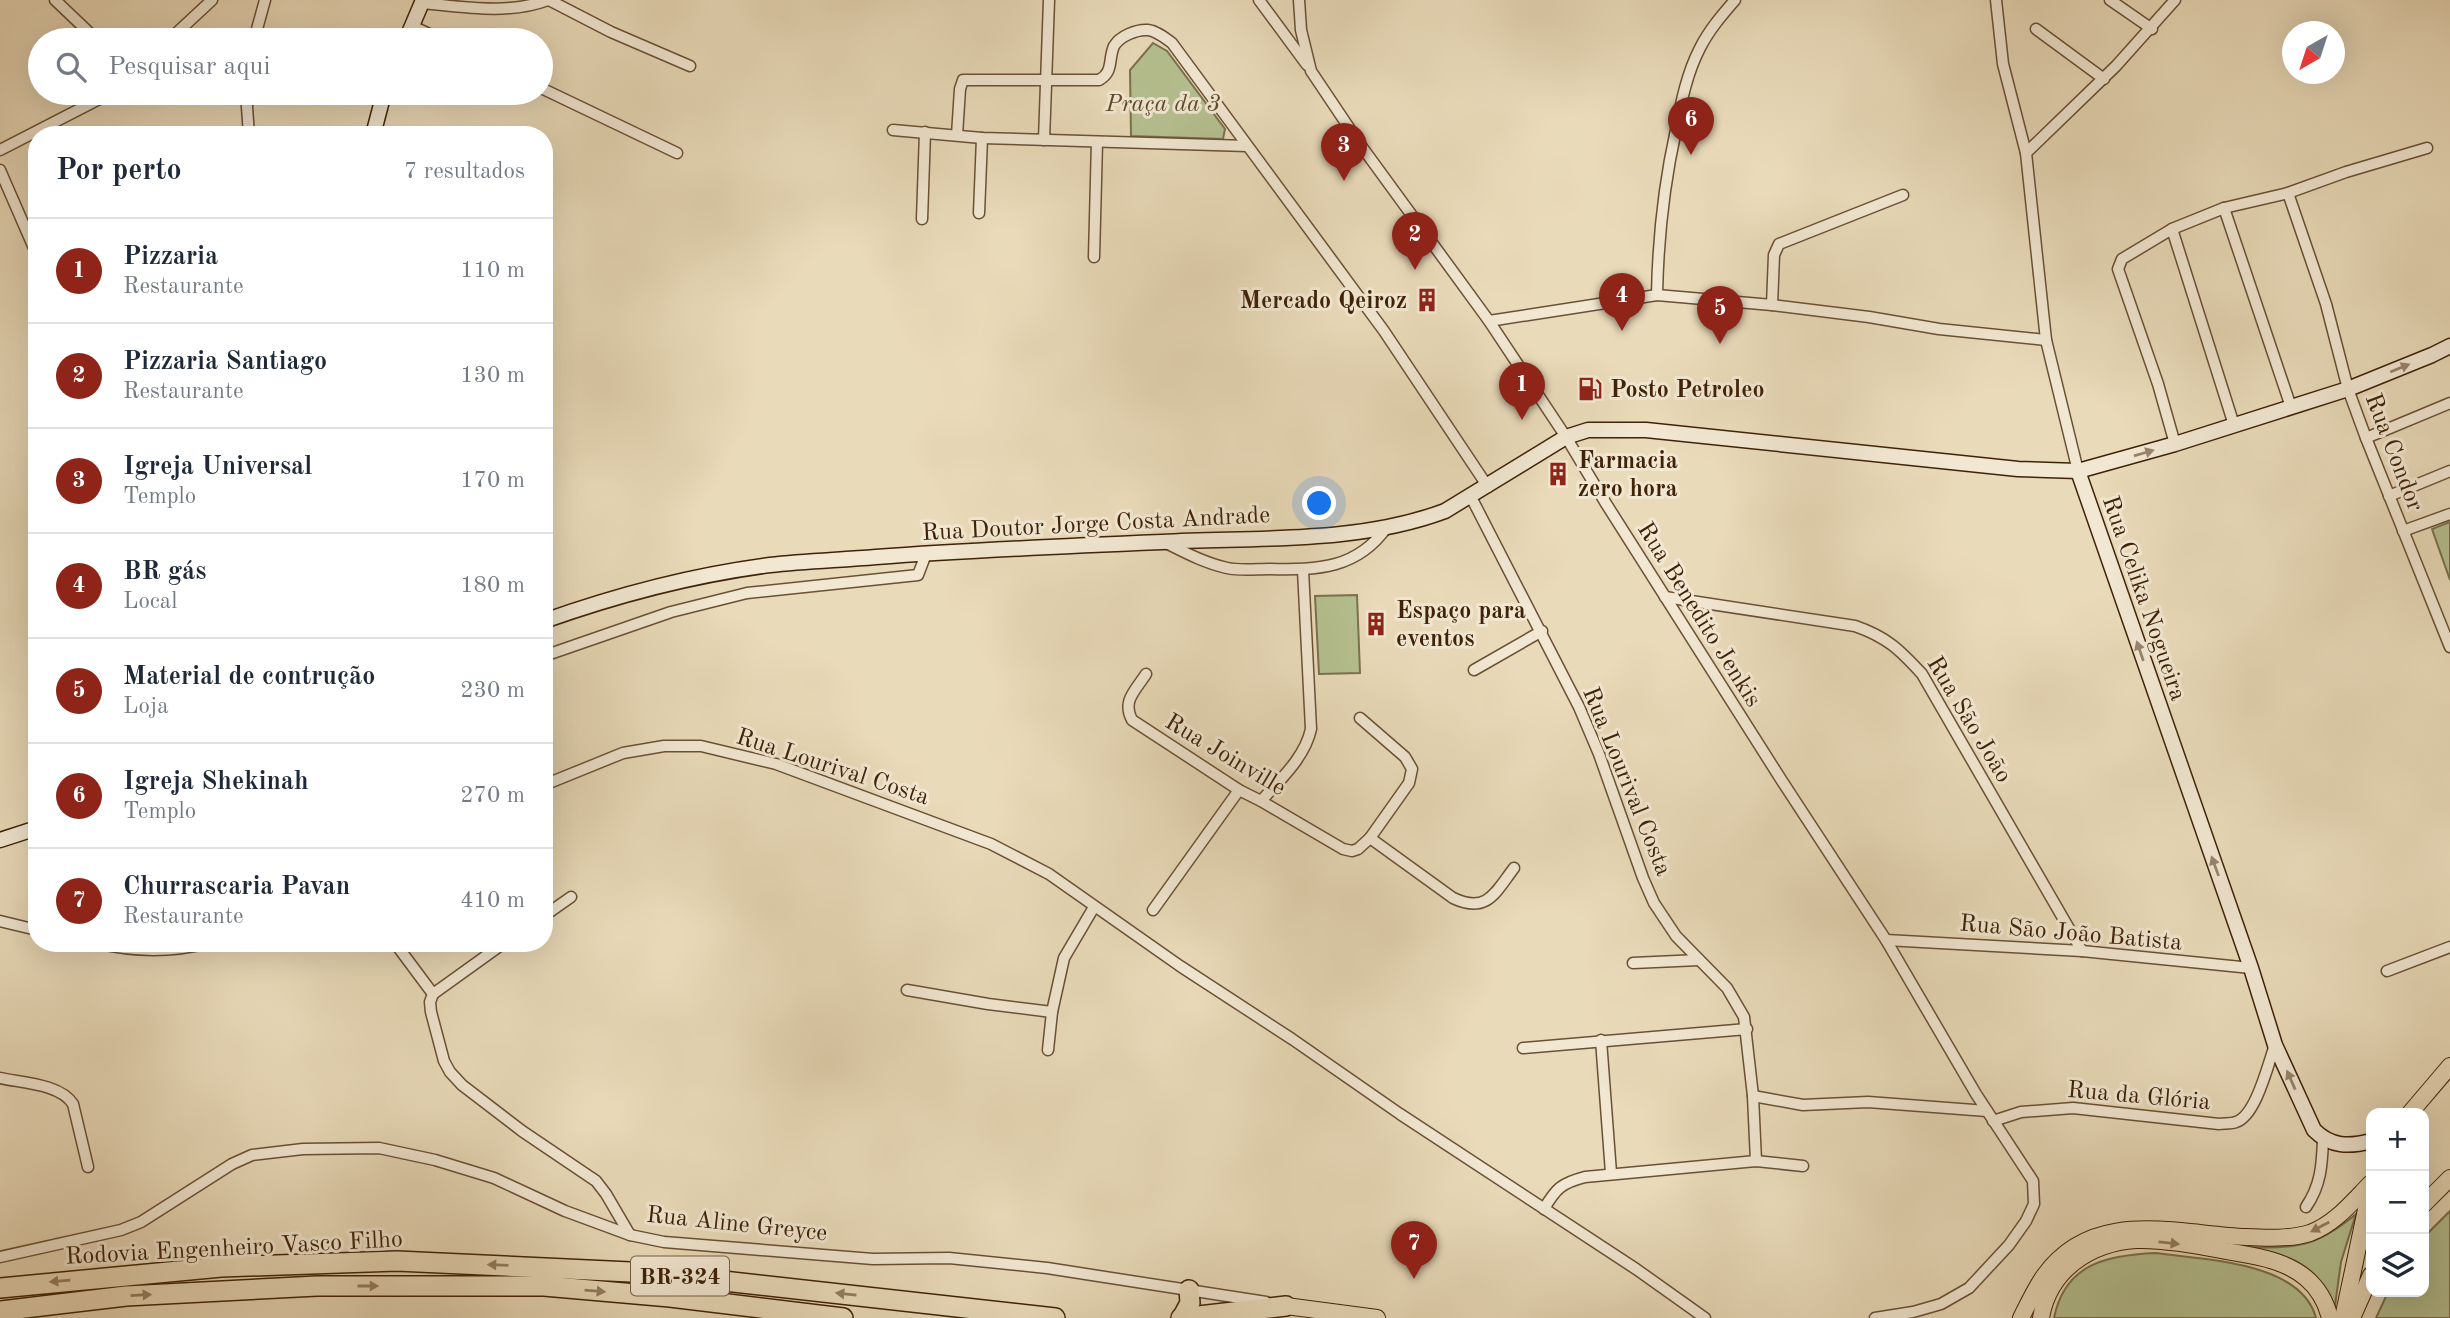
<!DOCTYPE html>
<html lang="pt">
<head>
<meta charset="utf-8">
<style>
	:root { --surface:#fff; --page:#f6f6f7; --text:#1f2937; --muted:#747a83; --line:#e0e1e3; --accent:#8f2418 }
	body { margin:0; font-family:"Old Standard TT",serif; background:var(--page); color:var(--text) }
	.controls { position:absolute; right:21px; bottom:21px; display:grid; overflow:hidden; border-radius:14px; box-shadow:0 7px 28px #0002 }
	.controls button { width:63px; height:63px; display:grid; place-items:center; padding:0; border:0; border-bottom:2px solid var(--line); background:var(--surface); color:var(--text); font:35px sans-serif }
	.compass { position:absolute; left:2282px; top:21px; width:63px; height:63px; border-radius:50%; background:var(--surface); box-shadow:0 7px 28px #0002; rotate:219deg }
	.you { position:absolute; left:1320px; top:504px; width:24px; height:24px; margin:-18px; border:5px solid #fff; border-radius:50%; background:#1a73e8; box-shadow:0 0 0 10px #1a73e833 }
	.badge { display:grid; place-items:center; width:46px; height:46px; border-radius:50%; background:var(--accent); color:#fff; font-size:23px; font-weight:700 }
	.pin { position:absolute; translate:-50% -58px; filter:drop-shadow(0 2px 4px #0008) }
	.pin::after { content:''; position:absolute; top:37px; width:24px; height:21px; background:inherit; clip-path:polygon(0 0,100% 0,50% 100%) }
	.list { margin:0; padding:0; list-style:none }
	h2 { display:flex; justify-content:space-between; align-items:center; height:91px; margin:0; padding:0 28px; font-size:30px }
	h2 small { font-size:23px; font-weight:400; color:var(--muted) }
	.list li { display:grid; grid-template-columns:46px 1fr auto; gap:21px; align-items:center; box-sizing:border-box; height:105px; padding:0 28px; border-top:2px solid var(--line) }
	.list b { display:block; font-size:26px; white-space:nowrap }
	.list p { margin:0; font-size:23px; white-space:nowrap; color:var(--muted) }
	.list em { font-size:23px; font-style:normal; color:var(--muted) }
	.icon { flex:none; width:38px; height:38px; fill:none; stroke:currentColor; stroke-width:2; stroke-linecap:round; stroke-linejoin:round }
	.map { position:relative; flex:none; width:2450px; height:1318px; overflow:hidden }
	.search { position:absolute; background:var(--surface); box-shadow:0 7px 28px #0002; left:28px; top:28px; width:525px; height:77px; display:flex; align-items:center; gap:18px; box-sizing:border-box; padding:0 24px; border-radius:38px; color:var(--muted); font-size:26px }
	.panel { position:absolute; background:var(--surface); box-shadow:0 7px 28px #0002; left:28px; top:126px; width:525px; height:826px; border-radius:28px }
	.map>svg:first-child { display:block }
	.green { fill:#b5c090; stroke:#7a714c; stroke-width:2 }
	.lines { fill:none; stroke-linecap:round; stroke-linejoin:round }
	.street-casing { stroke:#6a5034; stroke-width:13 }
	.secondary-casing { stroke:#3f2207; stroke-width:17 }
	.primary-casing { stroke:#3f2207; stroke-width:18 }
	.highway-casing { stroke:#3f2207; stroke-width:22 }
	.street { stroke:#f1e7d2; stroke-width:10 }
	.secondary { stroke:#f1e7d2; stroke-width:14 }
	.primary { stroke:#e9dab9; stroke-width:16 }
	.highway { stroke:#e9dab9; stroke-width:19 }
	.oneway { fill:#98846c }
	.oneway2 { fill:#947e60 }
	.labels { text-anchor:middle; stroke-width:6; stroke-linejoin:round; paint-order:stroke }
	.shield { fill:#f1e7d2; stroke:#745d44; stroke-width:2 }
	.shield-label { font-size:23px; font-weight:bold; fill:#3f2207 }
	.park-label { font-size:24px; font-style:italic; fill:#5c4a29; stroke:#f1e7d2 }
	.poi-label { font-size:24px; font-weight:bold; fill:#3f2207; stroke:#f1e7d2; text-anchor:start }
	.street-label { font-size:24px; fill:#3f2207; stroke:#f1e7d2 }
</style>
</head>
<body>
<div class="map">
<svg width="2450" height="1318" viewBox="0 0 2450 1318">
	<rect width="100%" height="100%" fill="#e9dab9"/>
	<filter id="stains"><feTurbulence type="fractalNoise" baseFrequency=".00286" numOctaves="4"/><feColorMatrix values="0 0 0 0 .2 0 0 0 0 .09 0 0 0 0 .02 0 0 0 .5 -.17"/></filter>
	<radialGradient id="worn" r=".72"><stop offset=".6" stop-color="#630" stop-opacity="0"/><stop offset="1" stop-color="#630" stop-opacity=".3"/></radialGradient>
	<g class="green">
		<path d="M1153,43l14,8 58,78 -2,10 -92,-3 -1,-66z"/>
		<path d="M2450,522v58l-18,-51z"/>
		<path d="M1357,595l3,78 -41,1 -4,-78z"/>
		<path d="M2450,1211v107h-74l12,-26h36v-55z"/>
		<path d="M2356,1214l-15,48 -7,51c-4,-10 -8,-22 -14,-31 -18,-27 -51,-30 -80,-35 54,1 73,3 116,-33z"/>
		<path d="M2156,1253c47,7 145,8 160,65h-262c11,-55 54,-63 102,-65z"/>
	</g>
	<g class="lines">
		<g class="street-casing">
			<g id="street">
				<path d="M55,0l42,40"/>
				<path d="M549,0l62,32 79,34"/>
				<path d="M1259,0l48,65"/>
				<path d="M1299,0l2,30 10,41 51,76 127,174 77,116 39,65 177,279 104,159 90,154 57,87 1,23 -8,17 -17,24 -40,43 -28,16 -28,8 -38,6"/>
				<path d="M1996,0l7,64 23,89 20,187 32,131"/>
				<path d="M2110,0l42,29"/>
				<path d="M422,3c42,4 86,12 126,-3"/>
				<path d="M412,26l30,14"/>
				<path d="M2036,29l68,50"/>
				<path d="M169,40l43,-40"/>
				<path d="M254,40l11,-40"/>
				<path d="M541,88l136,65"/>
				<path d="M246,93l3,42"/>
				<path d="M893,130l89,8 265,8"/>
				<path d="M957,135l3,-46 3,-9h136c15,-8 9,-21 15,-34 6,-10 23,-17 34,-16 9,1 17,8 24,13l212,288 104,156"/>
				<path d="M1044,140l5,-140"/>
				<path d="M0,150l111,-57"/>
				<path d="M2026,153l90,-87 59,-66"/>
				<path d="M0,170l37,85"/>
				<path d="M2288,193l38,111 22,85 18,49 84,209"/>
				<path d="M2224,208l67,199"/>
				<path d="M979,213l3,-75"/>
				<path d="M922,219l3,-87"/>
				<path d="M2172,229l62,196"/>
				<path d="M1094,257l3,-115"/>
				<path d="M1657,295c1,-55 7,-111 19,-165 5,-28 11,-57 24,-82 9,-18 22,-33 35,-48"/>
				<path d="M1772,305l2,-50 5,-11 124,-49"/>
				<path d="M1489,321l168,-26 115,10 97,12 70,12 107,11"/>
				<path d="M2366,438l84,-35"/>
				<path d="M2175,444l-17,-60 -40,-115 4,-10 50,-30 52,-21 64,-15 58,-21 81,-24"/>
				<path d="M2389,496l61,-25"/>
				<path d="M1471,497l108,210 20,47 44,124 11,25 22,33 51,52 17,29 9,79 3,65"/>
				<path d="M2403,531l47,-17"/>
				<path d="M1166,543c20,10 39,20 61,25 13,3 29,1 43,1 48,1 87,0 117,-42"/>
				<path d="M1665,597l190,29c32,11 45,24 67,48l160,277"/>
				<path d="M544,656l127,-44 76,-19 171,-18 8,-21"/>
				<path d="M1474,670l68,-39"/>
				<path d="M1146,674c-11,17 -24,27 -14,46l107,70 22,11 82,48 9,2 6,-2 12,-11 39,-55 3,-14 -7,-12 -45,-39"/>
				<path d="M544,785l79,-32 41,-7h37l75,18 215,80 58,30 131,92 112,73 108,75 236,155 69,49"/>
				<path d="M1261,801c20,-22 44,-44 50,-72l-8,-159"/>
				<path d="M1370,838l83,60c34,16 42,-5 61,-30"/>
				<path d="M1153,910l86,-120"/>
				<path d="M544,916l27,-19"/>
				<path d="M0,921l37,9"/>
				<path d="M1886,940l196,11 169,17"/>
				<path d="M95,943c39,9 75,10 114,0"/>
				<path d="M395,943l38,51"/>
				<path d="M1633,963l66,-3"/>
				<path d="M2387,971l63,-24"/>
				<path d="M907,990l81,14 64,8"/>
				<path d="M433,994l-3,8 1,10 13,49 6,11 12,13 60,46 74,50 10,13 24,41"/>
				<path d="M433,994l71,-51"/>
				<path d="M1601,1040l10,133"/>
				<path d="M1523,1048l224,-19"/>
				<path d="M1048,1050l4,-38 12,-54 30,-51"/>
				<path d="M0,1078c23,5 60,6 73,26l15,63"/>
				<path d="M1753,1096l50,9 65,-3 119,9"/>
				<path d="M1993,1121l28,-9 52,-4 146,16c5,-1 12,0 17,-2 20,-6 32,-58 39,-77"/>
				<path d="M2306,1207c15,-22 16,-42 17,-67"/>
				<path d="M1544,1209c12,-21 18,-26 41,-32l171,-16 47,5"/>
				<path d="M0,1257l121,-27 20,-8 91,-58 20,-9 51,-6 76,-1 56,12 59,18 71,33 65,24 34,7 209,17 76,-1 98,10 219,34"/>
			</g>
		</g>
		<g class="secondary-casing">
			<g id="secondary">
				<path d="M406,40l17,-40"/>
				<path d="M373,135l11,-42"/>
				<path d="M2078,471l173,497 24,77 39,85c17,17 35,17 57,11"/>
				<path d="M544,621c73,-26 149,-46 226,-56 35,-4 71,-5 106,-8 95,-7 190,-11 286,-15 93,-5 195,2 283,-31l121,-74 22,-7h58l372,39 60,2 97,-27 173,-55 84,-34 18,-9"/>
				<path d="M0,840l37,-12"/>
			</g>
		</g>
		<g class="primary-casing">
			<g id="primary">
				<path d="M2410,1113l40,-47"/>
				<path d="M2424,1204l26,-26"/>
				<path d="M1286,1306l91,12"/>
				<path d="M2021,1318c7,-14 14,-29 23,-42 49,-69 132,-42 202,-39 20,1 45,2 64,-4 25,-9 43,-32 61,-50"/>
				<path d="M2041,1318c8,-48 49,-75 95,-78 27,-1 63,6 90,11 28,5 57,8 80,27 13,11 20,24 24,40"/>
				<path d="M2343,1318l28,-132"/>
				<path d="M2352,1318l19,-43"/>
			</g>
		</g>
		<g class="highway-casing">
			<g id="highway">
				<path d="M0,1288l221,-21 176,-6 255,12 403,45"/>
				<path d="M0,1311l126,-15 191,-10h227l126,11 173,21"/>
				<path d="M1181,1318l105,-12"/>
				<path d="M1182,1318l8,-15 -1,-13"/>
			</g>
		</g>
		<use href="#street" class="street"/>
		<use href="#secondary" class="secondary"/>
		<use href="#primary" class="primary"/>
		<use href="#highway" class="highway"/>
	</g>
	<defs><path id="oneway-solid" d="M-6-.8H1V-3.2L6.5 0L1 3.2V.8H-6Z" transform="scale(1.75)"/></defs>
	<g class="oneway">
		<use href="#oneway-solid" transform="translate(2400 368) rotate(-22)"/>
		<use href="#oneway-solid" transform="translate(2144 453) rotate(-16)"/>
		<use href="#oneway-solid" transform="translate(2140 651) rotate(-109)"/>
		<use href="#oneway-solid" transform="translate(2215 866) rotate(-110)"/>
		<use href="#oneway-solid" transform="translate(2291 1080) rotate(-114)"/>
	</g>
	<g class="oneway2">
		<use href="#oneway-solid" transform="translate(2320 1227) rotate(152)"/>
		<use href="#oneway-solid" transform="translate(2169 1243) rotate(6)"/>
		<use href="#oneway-solid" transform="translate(498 1265) rotate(-178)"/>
		<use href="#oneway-solid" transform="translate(60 1281) rotate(175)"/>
		<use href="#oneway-solid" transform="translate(368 1286)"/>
		<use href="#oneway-solid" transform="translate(595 1291) rotate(5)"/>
		<use href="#oneway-solid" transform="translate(846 1294) rotate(-174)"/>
		<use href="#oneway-solid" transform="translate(141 1295) rotate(-3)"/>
	</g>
	<defs>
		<g id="building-bare" transform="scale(1.89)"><path d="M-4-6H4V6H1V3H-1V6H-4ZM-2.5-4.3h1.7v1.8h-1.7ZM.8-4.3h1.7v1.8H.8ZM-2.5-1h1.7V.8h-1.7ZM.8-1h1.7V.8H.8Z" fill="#8f2418" stroke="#f1e7d2" stroke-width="2.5" paint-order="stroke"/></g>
		<g id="fuel-bare" transform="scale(1.89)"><path d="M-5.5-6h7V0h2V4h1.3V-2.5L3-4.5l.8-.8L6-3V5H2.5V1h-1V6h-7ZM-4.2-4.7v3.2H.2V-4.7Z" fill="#8f2418" stroke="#f1e7d2" stroke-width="2.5" paint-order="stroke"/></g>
	</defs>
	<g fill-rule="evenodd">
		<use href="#building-bare" x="1427" y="300"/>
		<use href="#fuel-bare" x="1590" y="389"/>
		<use href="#building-bare" x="1558" y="474"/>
		<use href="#building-bare" x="1376" y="624"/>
	</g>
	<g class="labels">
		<rect class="shield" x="631" y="1256.5" width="98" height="39" rx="5"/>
		<g class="shield-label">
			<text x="680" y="1284">BR-324</text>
		</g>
		<g class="park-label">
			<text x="1163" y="111">Praça da 3</text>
		</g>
		<g class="poi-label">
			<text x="1407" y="308" text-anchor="end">Mercado Qeiroz</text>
			<text x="1610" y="397">Posto Petroleo</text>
			<text x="1578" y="468">Farmacia<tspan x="1578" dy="28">zero hora</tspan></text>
			<text x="1396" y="618">Espaço para<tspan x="1396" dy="28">eventos</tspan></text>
		</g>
		<g class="street-label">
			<text transform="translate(2395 452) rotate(69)" y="8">Rua Condor</text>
			<text transform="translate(1096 523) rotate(-3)" y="8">Rua Doutor Jorge Costa Andrade</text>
			<text transform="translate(2145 598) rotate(71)" y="8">Rua Celika Nogueira</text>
			<text transform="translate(1700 614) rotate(58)" y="8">Rua Benedito Jenkis</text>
			<text transform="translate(1970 719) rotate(59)" y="8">Rua São João</text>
			<text transform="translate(1226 754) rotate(31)" y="8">Rua Joinville</text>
			<text transform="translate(833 766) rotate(18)" y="8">Rua Lourival Costa</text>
			<text transform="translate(1628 781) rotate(68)" y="8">Rua Lourival Costa</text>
			<text transform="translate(2071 932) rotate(5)" y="8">Rua São João Batista</text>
			<text transform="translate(2139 1095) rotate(5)" y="8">Rua da Glória</text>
			<text transform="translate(737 1223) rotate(6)" y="8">Rua Aline Greyce</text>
			<text transform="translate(234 1247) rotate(-3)" y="8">Rodovia Engenheiro Vasco Filho</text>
		</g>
	</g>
	<rect width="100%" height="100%" filter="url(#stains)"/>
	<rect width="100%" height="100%" fill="url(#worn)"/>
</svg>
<div class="controls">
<button>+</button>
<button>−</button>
<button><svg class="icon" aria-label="layers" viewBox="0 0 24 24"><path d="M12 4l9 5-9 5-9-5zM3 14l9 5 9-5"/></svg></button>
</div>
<svg class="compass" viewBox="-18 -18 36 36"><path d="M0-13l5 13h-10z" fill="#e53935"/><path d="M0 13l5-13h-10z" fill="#747a83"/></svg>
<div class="you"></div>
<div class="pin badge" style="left:1522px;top:420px">1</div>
<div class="pin badge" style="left:1415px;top:270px">2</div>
<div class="pin badge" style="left:1344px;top:181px">3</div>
<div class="pin badge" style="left:1622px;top:331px">4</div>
<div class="pin badge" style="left:1720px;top:344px">5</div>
<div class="pin badge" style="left:1691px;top:155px">6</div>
<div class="pin badge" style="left:1414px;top:1279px">7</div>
<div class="search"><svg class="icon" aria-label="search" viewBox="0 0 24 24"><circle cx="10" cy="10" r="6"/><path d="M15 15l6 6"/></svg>Pesquisar aqui</div>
<section class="panel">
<h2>Por perto<small>7 resultados</small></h2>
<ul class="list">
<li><span class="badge">1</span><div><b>Pizzaria</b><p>Restaurante</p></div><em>110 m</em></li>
<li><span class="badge">2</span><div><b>Pizzaria Santiago</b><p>Restaurante</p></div><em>130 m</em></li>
<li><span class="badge">3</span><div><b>Igreja Universal</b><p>Templo</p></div><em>170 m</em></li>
<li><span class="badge">4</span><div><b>BR gás</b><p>Local</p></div><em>180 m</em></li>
<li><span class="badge">5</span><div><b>Material de contrução</b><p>Loja</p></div><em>230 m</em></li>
<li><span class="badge">6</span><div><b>Igreja Shekinah</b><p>Templo</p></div><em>270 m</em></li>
<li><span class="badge">7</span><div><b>Churrascaria Pavan</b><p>Restaurante</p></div><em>410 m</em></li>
</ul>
</section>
</div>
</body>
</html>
